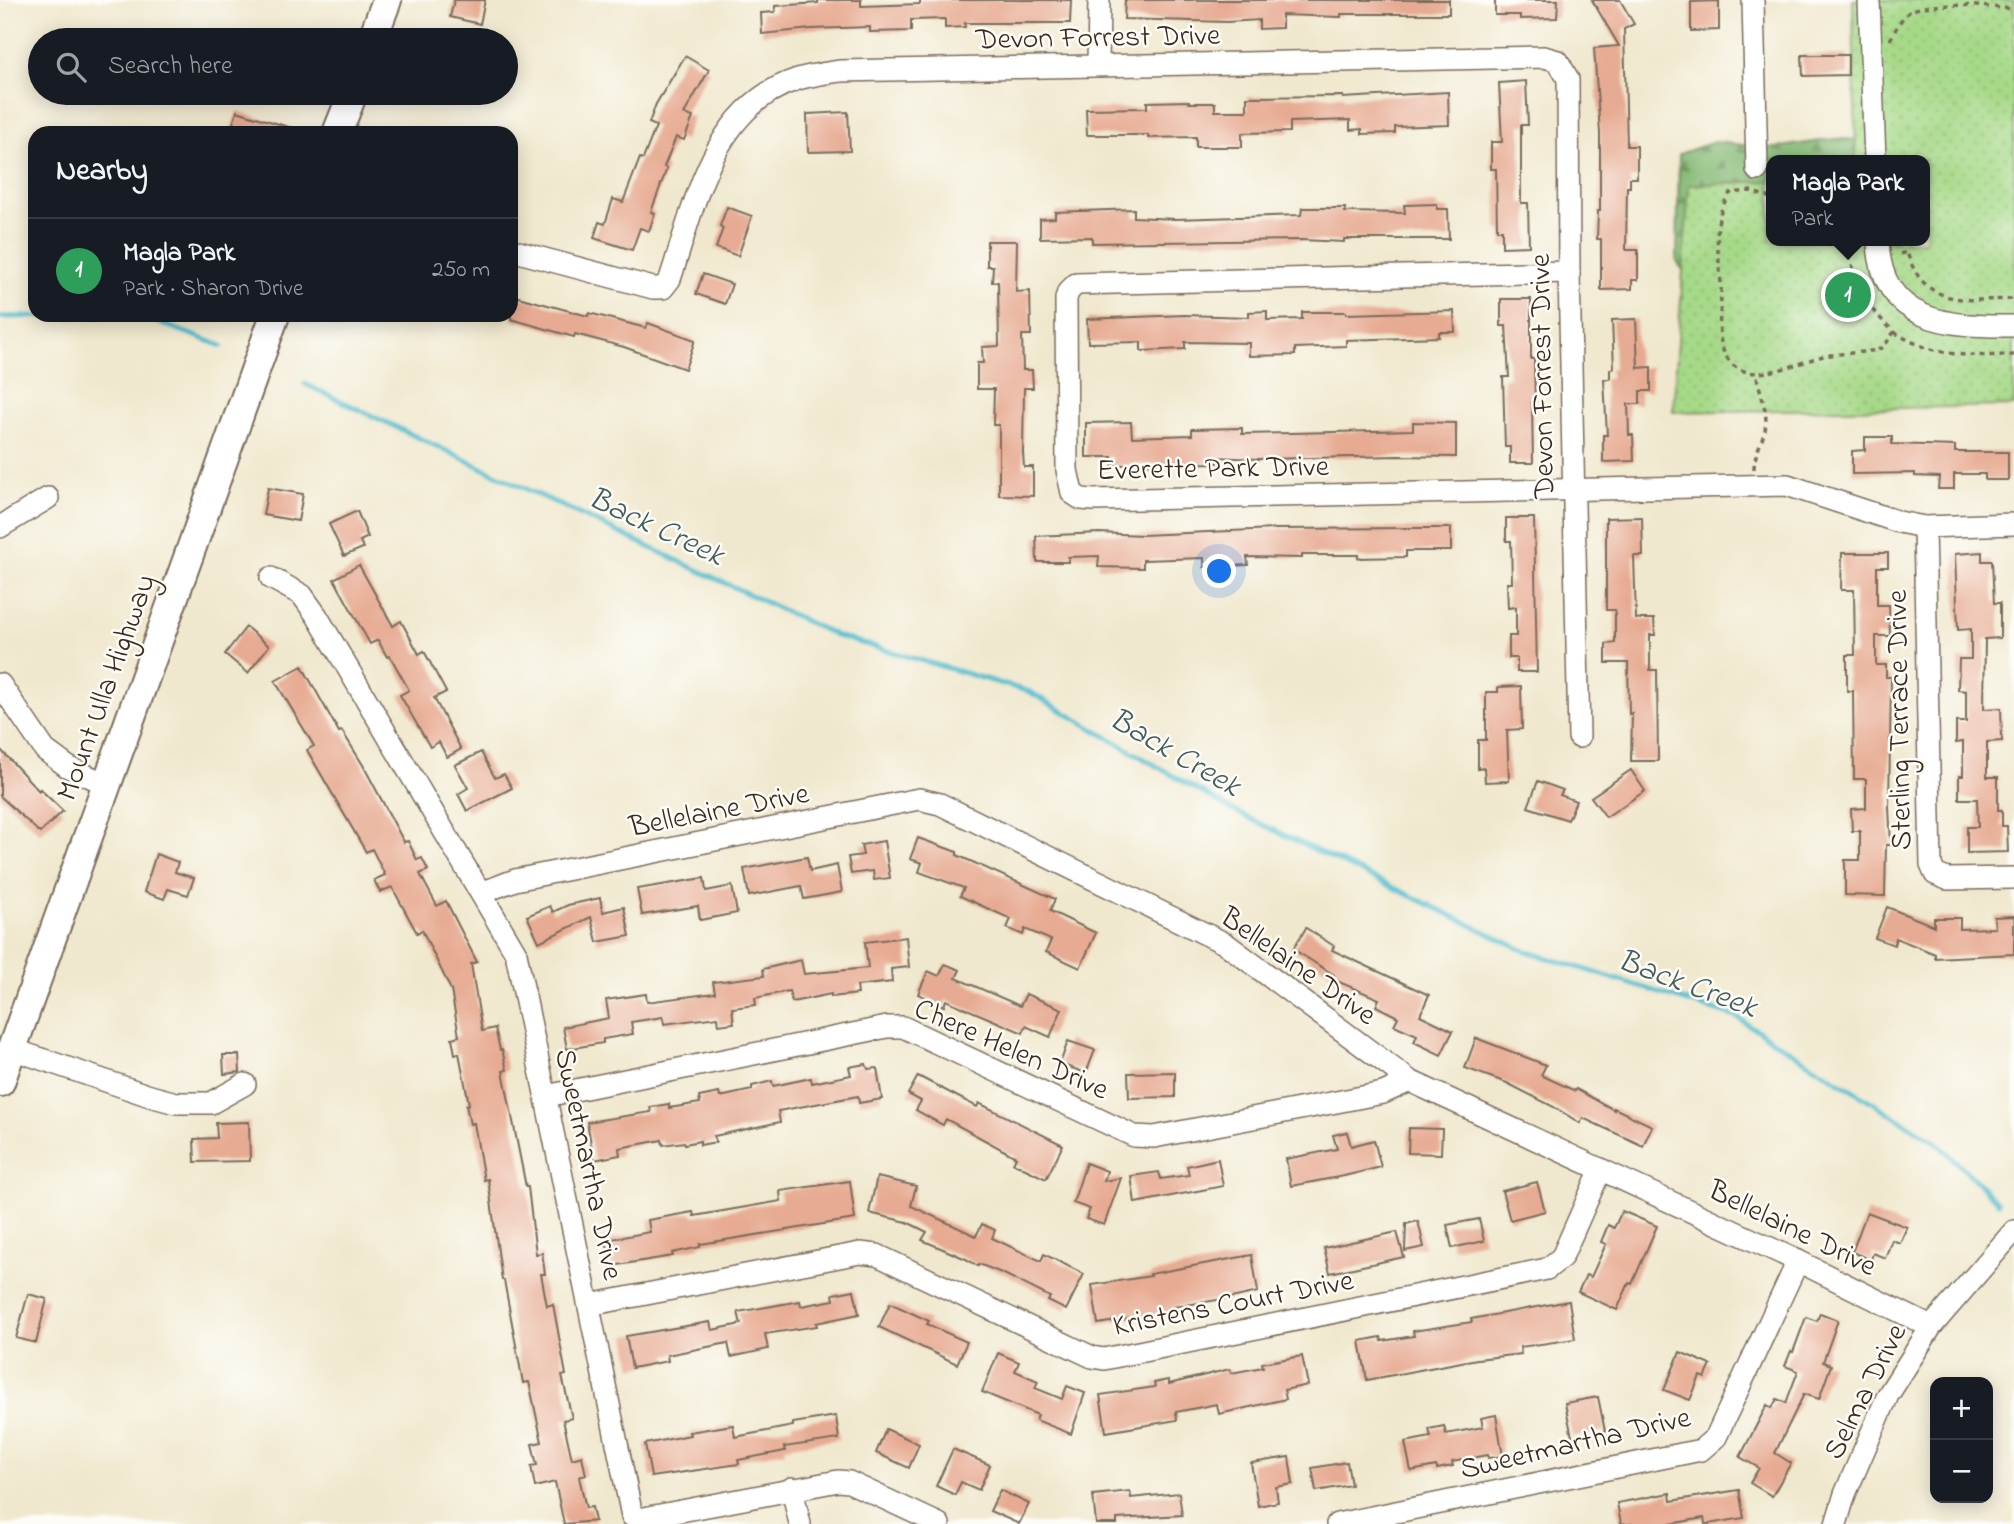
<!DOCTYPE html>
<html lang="en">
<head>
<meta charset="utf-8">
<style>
	:root { --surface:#171b24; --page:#20242c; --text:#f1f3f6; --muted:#9ea1a6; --line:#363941; --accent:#0b8043 }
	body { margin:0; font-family:"Indie Flower",sans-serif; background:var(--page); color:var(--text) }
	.controls { position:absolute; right:21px; bottom:21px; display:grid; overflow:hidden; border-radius:14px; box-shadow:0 4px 18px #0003 }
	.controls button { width:63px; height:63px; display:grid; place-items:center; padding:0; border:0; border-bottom:2px solid var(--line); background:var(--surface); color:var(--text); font:35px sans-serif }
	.you { position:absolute; left:1220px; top:572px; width:24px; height:24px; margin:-18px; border:5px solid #fff; border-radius:50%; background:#1a73e8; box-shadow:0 0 0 10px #1a73e833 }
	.badge { display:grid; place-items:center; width:46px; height:46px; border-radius:50%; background:var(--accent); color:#fff; font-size:23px; font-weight:700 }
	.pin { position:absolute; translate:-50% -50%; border:4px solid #fff; box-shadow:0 2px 7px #0006 }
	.popup { position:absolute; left:1766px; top:155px; width:164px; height:91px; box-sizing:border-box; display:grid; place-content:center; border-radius:14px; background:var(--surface); filter:drop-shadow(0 2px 5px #0005); font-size:23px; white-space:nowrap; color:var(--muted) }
	.popup b { font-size:26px; color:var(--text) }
	.popup::after { content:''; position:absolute; left:50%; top:100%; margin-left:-14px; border:14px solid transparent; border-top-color:var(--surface) }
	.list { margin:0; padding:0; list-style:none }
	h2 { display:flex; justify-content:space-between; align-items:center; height:91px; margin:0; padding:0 28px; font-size:30px }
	h2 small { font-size:23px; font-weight:400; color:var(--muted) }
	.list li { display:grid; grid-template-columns:46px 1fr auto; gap:21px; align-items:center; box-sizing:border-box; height:105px; padding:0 28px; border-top:2px solid var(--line) }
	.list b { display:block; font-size:26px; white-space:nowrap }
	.list p { margin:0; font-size:23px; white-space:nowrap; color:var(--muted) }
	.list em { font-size:23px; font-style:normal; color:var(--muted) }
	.icon { flex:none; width:38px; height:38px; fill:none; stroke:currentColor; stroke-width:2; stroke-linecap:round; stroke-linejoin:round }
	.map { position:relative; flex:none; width:2014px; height:1524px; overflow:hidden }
	.search { position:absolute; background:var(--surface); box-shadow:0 4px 18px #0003; left:28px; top:28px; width:490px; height:77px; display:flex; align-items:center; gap:18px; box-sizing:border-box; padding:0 24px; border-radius:38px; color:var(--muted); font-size:26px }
	.panel { position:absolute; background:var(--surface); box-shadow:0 4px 18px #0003; left:28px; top:126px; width:490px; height:196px; border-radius:21px }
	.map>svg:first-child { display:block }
	.forest { fill:url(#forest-firs); stroke:#607249; stroke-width:2 }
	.park { fill:url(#park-dots); stroke:#708253; stroke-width:2 }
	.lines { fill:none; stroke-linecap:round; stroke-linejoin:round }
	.stream { stroke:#50bbcc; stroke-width:5 }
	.building { fill:#e7aa92 }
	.minor-casing { stroke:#7a6c5c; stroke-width:24 }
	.major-casing { stroke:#7a6c5c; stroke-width:32 }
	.path { stroke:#7a6c5c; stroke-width:3.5; stroke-dasharray:5 5; stroke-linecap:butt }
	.minor { stroke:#fff; stroke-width:21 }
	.major { stroke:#fff; stroke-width:28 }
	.labels { text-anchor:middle; stroke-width:5; stroke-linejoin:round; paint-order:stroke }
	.street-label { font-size:30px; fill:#3b2a1e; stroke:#fdfcf7 }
	.water-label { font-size:32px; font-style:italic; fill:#425d5b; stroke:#fdfcf7 }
</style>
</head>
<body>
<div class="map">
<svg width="2014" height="1524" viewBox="0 0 2014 1524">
	<defs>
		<pattern id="forest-firs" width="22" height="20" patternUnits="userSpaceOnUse" patternTransform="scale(1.75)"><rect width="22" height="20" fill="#84b974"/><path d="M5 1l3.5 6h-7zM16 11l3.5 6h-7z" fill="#6d975f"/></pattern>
		<pattern id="park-dots" width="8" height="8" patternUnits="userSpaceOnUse" patternTransform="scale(1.75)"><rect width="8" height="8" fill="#a6d988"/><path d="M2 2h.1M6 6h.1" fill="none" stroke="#90ba75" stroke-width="1.8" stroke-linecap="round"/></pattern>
	</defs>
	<rect width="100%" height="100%" fill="#fdfcf7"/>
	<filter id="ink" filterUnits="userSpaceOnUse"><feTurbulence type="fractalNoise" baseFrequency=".0143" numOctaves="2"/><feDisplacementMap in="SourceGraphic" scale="14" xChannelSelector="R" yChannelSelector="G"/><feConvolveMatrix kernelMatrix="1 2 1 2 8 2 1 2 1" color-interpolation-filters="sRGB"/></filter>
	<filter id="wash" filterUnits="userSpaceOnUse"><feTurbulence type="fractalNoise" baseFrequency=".00686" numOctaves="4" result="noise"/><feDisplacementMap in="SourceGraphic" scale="28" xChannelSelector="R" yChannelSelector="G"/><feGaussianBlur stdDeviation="1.57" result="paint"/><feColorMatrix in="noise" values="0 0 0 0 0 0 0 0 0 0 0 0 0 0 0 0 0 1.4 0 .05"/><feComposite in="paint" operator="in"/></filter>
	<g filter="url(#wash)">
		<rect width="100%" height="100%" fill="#f0e8ce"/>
		<path class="forest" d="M1834,139l30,1 1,20h-94v81l-78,42 -16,-21 2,-108 35,-12 60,6z"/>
		<path class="park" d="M1853,0h161v406l-341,6 16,-227 82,-4v60h154v-81h-69z"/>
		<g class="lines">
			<g class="stream">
				<path d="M0,317l139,-2 83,31"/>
				<path d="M305,384l532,252 193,56 200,117 293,141 213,67 201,126 61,59"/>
			</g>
		</g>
		<g id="blocks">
			<g class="building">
				<path d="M454,0h31l-5,24 -30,-7z"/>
				<path d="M818,0h43v6l59,-2v-4h151l-1,23h-105v4l-20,1v-9l-34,1v11l-41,1v-5l-59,2 -49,5 -1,-21 14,-1v-6l43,-3z"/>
				<path d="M1125,0h324v14h-108v3l-59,-2v13l-23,1v-9l-32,2 -103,-3z"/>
				<path d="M1495,0h63l-1,18 -37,1v-4h-25z"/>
				<path d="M1592,0h28l14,24 -10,5 3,117h10v32h-7v9h-3l-1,63h12v30h-6v9l-31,1v-51h-4l1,-28h2v-78l-6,-85 25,-2z"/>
				<path d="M1719,1v29l-28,1v-29z"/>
				<path d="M1802,55h46v20l-45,1z"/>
				<path d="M685,56l24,14 -25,44 9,3 -9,23 -8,-3 -12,30 3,1 -16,44 4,1 -6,18 -9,-3 -8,22 -38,-12 5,-16 6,2 8,-25 10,3 17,-44 3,1 13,-33 -7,-3 7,-19z"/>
				<path d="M1526,81l2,44h-7v78h7l1,43 -27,1v-17h-5l-1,-61h-5v-27h11l-3,-59z"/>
				<path d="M1448,92l1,33 -54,2v6l-33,1v-5l-12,1v-10l-60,2v10l-48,1v14h-46v-10l-48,1v-3h-61l-1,-26 61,-1v-6l42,-1v2h26v8h32v-14l96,-1v2z"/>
				<path d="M237,111l61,19v3h-68z"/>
				<path d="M848,112l2,39 -42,1 -1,-38z"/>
				<path d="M1437,204v5h11l1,30h-105v3l-43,-2 -209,3v-6l-52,1v-19l15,-1v-6l79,-3v8l41,2 126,-4 1,-7h43v4l60,1 -1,-8z"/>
				<path d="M727,207l25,9 -14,40 -22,-8 7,-20 -3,-2z"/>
				<path d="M987,241h30l-1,51 14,-1 1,44h-9l1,35h9l1,18h-9l-1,65 1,14h9v29l-34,-1v-70h-6l1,-36h-17v-26h6l-1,-16 17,-1 -1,-64h-6l1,-16h-6z"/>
				<path d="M703,274l29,10 -7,20 -29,-10z"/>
				<path d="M511,295l77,21 1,-3 57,15 2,-5 47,17 -10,29 -61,-22 -49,-13 -1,3 -63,-18z"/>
				<path d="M1501,299h30v60h3l1,43h-3l1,61h-23v-16h-5l-2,-70h6l-3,-51h-5z"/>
				<path d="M1267,311v9l35,-1v-7h44v2l108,-3 1,21h-16v5l-93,3v6l-51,2v7l-46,1v-13l-64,-1v7l-44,2v-9l-53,1 -1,-24 97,-4 65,2v-5z"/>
				<path d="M1636,319l2,49 13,-1v24h-11v13h-12l1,31h4l1,26 -31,1v-27h4l-3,-56h6v-10l4,-1 -2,-48z"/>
				<path d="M1131,422l1,15 60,-2v-6l50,-1v6l51,-1 120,-3v-8l43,1v34l-57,-1 -142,3 -40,-2 1,6 -106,2v-8h-26v-34z"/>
				<path d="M1865,437h27v7l63,2v6h53v28h-23v-6h-31v15h-16l1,-12 -24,-1v-3l-63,1v-23l13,-1z"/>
				<path d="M268,488l35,6 -5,27 -35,-6z"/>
				<path d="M357,511l11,26 -8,4 3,7 -19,8 -15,-32z"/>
				<path d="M1642,517l1,39h-9l2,63h18l1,16h-5v35h7l1,91h-27l1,-48 -3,1 -1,-51h-22v-19l9,-1v-33h-9v-92z"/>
				<path d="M1506,518h28l3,154h-20v-14h-8v-22h7v-29l-8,1 -1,-25h5l-1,-42h-5z"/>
				<path d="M1415,528h36v23h-45v6l-48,1v-3h-56v3l-55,-1 1,8 -44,2v-9l-61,2v8l-45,-1 1,-11 -31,1v5h-31l-1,-26 63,-3 44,2 131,-6z"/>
				<path d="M1982,552v9h10l2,42h6v35l-15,1 -1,70 17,-1 1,33 -15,1v35h11v33h4v16h5l1,26 -41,1v-26h11l-1,-28h-18v-23h4v-34l-7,1v-21h10v-31l-8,-1 1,-31h12v-30l-13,1 -3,-76z"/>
				<path d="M1842,553h46v14h-11v38h12l1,31h-14v29h10v12h5l-2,131 2,37h-5l-1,51 -40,-1v-35h15v-29h-8l-1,-22 15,-1v-29h-12l-1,-88h-6v-36h8l-1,-65h-13z"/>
				<path d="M359,565l34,61 8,-5 18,33 5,-3 22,41 -12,6 27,51 -14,8 -8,-15 -9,5 -30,-52 9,-5 -19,-34 -3,1 -9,-17 -8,4 -36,-65z"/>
				<path d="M246,627l23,19 -21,27 -23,-19z"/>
				<path d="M302,666l37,66 3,-1 21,34 41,77 4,-1 9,19 5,-2 6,12 -8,4 17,32 9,-5 31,61 -6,2 11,67 13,-3 5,22h2l5,20 -4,1 23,116h2l8,67 6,-1 3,21h-4l6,32 6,-2 13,71 -4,1 10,42 -9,2 9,39 10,-3 4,19 -7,2 7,31 6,-1 3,14 -31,3 -9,-42 -20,5 -4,-21 6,-1 -5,-21 10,-2 -13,-60 -6,1 -19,-103h-2l-14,-101 -4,1 -10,-57 -4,1 -4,-19 3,-1 -10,-51 -4,1 -3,-16 7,-2 -8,-46 -29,-60 -5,3 -25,-46 -12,5 -6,-12 11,-5 -13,-26 -6,3 -59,-102 7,-4 -39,-65z"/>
				<path d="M1521,686l1,43 -15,1 2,51 -24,1 -1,-14 -6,1v-29h8v-48h12v-5z"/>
				<path d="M0,749l39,42 1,-2 23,22 -23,22 -40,-37z"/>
				<path d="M481,752l14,26 9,-4 8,14 -45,23 -9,-17 10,-6 -13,-23z"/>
				<path d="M1631,770l14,21 -39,26 -15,-20z"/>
				<path d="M1538,781l25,9 -3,5 16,6 -8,19 -40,-13z"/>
				<path d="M918,838l39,14v3l98,44 -5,12 46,22 -16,35 -34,-16 5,-12 -26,-11 -2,6 -16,-7 4,-9 -51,-23 4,-8 -45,-16 3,-9 -12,-4z"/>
				<path d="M884,841l6,37 -16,2 -1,-9 -22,3 -3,-17 15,-2 -2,-10z"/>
				<path d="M156,854l22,8 -3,10 19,6 -6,17 -20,-6 -4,10 -20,-7z"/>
				<path d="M807,857l3,14 27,-6 5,27 -38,7 -3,-13 -52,10 -5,-27z"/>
				<path d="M704,878l2,13 26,-5 5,27 -37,7 -2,-14 -56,9 -5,-26z"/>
				<path d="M600,898l3,14 21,-5 6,29 -33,6 -6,-25 -52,25 -12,-26 23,-10 3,6 15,-7z"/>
				<path d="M1887,907l47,19v-8h26v11l35,-1 -1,-11 20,-1v38l-79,4v-4l-39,-16 -2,7 -19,-7z"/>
				<path d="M1306,928l28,18 -2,4 97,45 -9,20 33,16 -12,24 -27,-13 3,-7 -23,-10 4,-8 -22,-11 3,-7 -47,-20 2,-4 -41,-26z"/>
				<path d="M906,937l3,30 -18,2 1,13 -35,4 1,8 -27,3v-3l-39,8 -3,-11 -34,7 1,7 -24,3 2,15 -15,2 -1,-8 -54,7 -1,-7 -32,5 2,12 -30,5v4l-36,6 -4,-22 46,-9 -3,-18 40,-6 1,8 68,-9 -2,-11 51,-6 -1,-7 38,-9 3,14 64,-6 -3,-26z"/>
				<path d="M945,964l15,6 -4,8 64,28 6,-12 36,15 -12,28 -24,-11 -3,7 -77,-33 -2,6 -26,-12 10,-23 11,5z"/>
				<path d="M1476,1038l70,27 -5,10 34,16 1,-2 38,21v-2l38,18 -9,20 -60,-28 -3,5 -26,-16 -47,-24 -42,-15z"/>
				<path d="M1068,1041l27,9 -9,23 -26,-9z"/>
				<path d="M223,1055h16l1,17 -16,2z"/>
				<path d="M866,1064l2,5 9,-1 5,31 -23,4 -1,-7 -80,15 2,11 -66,14 2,6 -16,3v-4l-15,3 -1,-2 -21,3 -1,-5 -43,8 1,7 -26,5 -7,-38 64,-10 -1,-5 19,-3v4l31,-5 -1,-6 20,-4 1,4 32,-7v-4l20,-5 1,5 38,-8 1,5 39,-8 -2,-8z"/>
				<path d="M1175,1072v25l-46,1 -1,-25z"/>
				<path d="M918,1076l59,31 2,-4 84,42 -17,34 -33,-16 3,-6 -70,-38 -3,6 -27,-15 5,-9 -13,-7z"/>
				<path d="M249,1122l1,39 -55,1 -1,-23 23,-1 -1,-15z"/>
				<path d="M1409,1128l33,1 -1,25 -33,-1z"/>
				<path d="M1347,1132l4,14 23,-6 7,27 -37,9 -53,10 -5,-27 51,-10 -4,-14z"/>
				<path d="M1218,1159l5,27 -88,17 -4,-27 28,-4 2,7 28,-4 -2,-9z"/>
				<path d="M1086,1163l21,8 -3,10 17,-3 -17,47 -18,-6 4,-10 -17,-6z"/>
				<path d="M877,1177l39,9 -5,20 65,30 6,-12 13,6 -3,8 49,23 3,-7 40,20 -18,36 -18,-9 2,-4 -46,-23 -25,-10 -1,2 -12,-7 -44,-19 5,-8 -20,-10 -38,-9z"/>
				<path d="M850,1181l5,38 -155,25v3l-28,6 1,3 -62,10 -5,-26 44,-8 -2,-12 45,-8 1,4 87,-15 -1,-10z"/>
				<path d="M1537,1182l8,29 -35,9 -8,-29z"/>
				<path d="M1622,1211l35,15 -25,58 -3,-1 -12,27 -39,-18 8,-17 5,2 15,-33 -5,-2 7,-17 6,3z"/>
				<path d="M1867,1212l40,15 -7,16 -8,-3 -7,18 -12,-5 -2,7 -19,-8z"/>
				<path d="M1479,1219l5,22 -32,7 -5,-23z"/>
				<path d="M1418,1221l6,26 -19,4 1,-27z"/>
				<path d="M1397,1232l7,25 -74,16 -6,-25z"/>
				<path d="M1252,1255l6,37 -22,5 -63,10 1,4 -76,13 -6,-39 59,-9 -1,-2z"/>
				<path d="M854,1290l5,24 -43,9 1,3 -52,8 3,15 -37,8 -3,-14 -61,12 1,6 -36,7 -6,-32 84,-14 2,8 29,-6 -3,-12 62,-11 1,5 33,-6 -1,-6z"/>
				<path d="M28,1294l19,5 -11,44 -20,-5z"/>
				<path d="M1569,1301l6,38 -55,8 1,7 -44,5 -110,21 -7,-39 21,-4 1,4 32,-5 -1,-5 59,-9 -1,-3z"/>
				<path d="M890,1303l39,18 -2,3 40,18 -10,22 -78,-37z"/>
				<path d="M1820,1313l18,7 -15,42 8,3 -12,34 -15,-5 -29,59 16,10 -19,33 -22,-13 9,-15 -19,-11 27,-52 5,3 5,-9 9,4 12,-32 -13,-5 6,-15 2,1 13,-35 11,4z"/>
				<path d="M1680,1352l31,13 -6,13 -5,-2 -10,24 -26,-10z"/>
				<path d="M998,1353l21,9 -4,9 23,10 -3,7 27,11 5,-13 18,7 -14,41 -35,-14 2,-5 -56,-23z"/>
				<path d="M1302,1356l6,29 -24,5 2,9 -67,15 -2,-10 -41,8 1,8 -71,12 -6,-37 55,-8 -1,-4 14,-3 1,4 61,-15 1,4 32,-6 -1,-4z"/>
				<path d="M1598,1397l7,34 -33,6 -7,-34z"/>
				<path d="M1496,1415l7,41 -14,2 -1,-3 -36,7 1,4 -16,3 -1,-3 -25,5 -6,-29 26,-5 -2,-8 15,-3 2,8 37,-7 -2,-9z"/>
				<path d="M836,1416l3,23 -55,8 1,4 -47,9 1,4 -88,13 -6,-33 45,-9 -1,-3 44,-7 2,12 58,-11v-3z"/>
				<path d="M886,1429l33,15 -10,24 -33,-15z"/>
				<path d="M953,1449l37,16 -11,25 -18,-8 -6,13 -19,-9z"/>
				<path d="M1289,1457l4,27 -17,3 2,15 -20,4 -7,-43z"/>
				<path d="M1347,1462l4,23 -35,6 -4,-23z"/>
				<path d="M1000,1490l29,14 -10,20 -29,-13z"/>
				<path d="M1739,1490l5,28 -36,6h-3l-1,-6 -34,6h-49l-4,-21 53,-10 1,8z"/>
				<path d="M1130,1491l1,7 48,-5 3,22 -65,4v5h-21l-3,-29z"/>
			</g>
		</g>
	</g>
	<g filter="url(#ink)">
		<use href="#blocks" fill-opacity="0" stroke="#7a6c5c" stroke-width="2"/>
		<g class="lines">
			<g class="minor-casing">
				<g id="minor">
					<path d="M1753,0l4,170"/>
					<path d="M1869,0l6,160"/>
					<path d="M1098,65l1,-65"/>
					<path d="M1878,241c3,82 70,86 136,85"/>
					<path d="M511,250l142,38h10l7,-9c25,-74 42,-173 128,-200 13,-4 28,-6 42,-8l704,-14 14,4 10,18 1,193 10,465"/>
					<path d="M1569,272l-493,12 -8,8 -2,7 1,171 5,23 9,6 12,1 694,-15 112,37 25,5 90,-3"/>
					<path d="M0,527l48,-29"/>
					<path d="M1924,527l7,338 4,9 12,5 67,-1"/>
					<path d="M271,578l31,17 15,21 199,337 116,563 7,3 199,-38 11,1 90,42"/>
					<path d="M0,684l45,66 23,17 38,17"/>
					<path d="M481,893l34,-13 404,-81 21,5 286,140 184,137 388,180 133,66"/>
					<path d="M12,1049l138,47 26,7h35l34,-19"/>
					<path d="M546,1096l341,-69h16l231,109 20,1 229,-44 27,-12"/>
					<path d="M589,1305l271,-52 17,2 215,102 12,2 443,-90 15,-12 39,-88"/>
					<path d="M792,1488l8,36"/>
					<path d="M1337,1524l364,-74 15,-13 82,-176"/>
					<path d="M1836,1524l9,-30 43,-99 43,-68 83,-96"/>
				</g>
			</g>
			<g class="major-casing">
				<g id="major">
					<path d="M372,40l15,-40"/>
					<path d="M337,133l16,-40"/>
					<path d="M0,1082l275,-767"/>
				</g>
			</g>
			<g class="path">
				<path d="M1890,40c6,-10 9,-20 19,-28 21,-12 79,-5 105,-3"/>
				<path d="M1771,198l-21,-7 -20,2c-21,31 -10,59 -9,93 1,21 -5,44 2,64 17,44 73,12 101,6 18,-3 36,-3 54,-6l7,-5 9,-13c-12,-12 -25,-24 -33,-39 -8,-19 -8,-37 -22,-52"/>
				<path d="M1900,254l7,-2c17,56 60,48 107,47"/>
				<path d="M1894,332c42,26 73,24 120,23"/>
				<path d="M1754,469c0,-15 8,-26 11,-39 4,-18 -6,-40 -9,-57"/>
			</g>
			<use href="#minor" class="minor"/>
			<use href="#major" class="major"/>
		</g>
	</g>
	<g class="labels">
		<g class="street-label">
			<text transform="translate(1098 36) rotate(-1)" y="10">Devon Forrest Drive</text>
			<text transform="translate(1541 376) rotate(-91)" y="10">Devon Forrest Drive</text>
			<text transform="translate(1213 467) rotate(-1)" y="10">Everette Park Drive</text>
			<text transform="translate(105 687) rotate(-70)" y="10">Mount Ulla Highway</text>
			<text transform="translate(1898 720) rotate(-91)" y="10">Sterling Terrace Drive</text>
			<text transform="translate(719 809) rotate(-11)" y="10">Bellelaine Drive</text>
			<text transform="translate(1299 965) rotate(35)" y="10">Bellelaine Drive</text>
			<text transform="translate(1012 1048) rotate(24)" y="10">Chere Helen Drive</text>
			<text transform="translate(590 1164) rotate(78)" y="10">Sweetmartha Drive</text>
			<text transform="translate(1793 1227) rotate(26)" y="10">Bellelaine Drive</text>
			<text transform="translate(1233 1302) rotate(-11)" y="10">Kristens Court Drive</text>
			<text transform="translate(1864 1391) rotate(-63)" y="10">Selma Drive</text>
			<text transform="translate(1575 1442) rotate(-13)" y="10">Sweetmartha Drive</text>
		</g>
		<g class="water-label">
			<text transform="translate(657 525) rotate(25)" y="11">Back Creek</text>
			<text transform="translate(1176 751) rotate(30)" y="11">Back Creek</text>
			<text transform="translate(1688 982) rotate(20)" y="11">Back Creek</text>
		</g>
	</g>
</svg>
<div class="controls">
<button>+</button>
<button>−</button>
</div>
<div class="you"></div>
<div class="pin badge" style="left:1848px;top:295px;background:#2e9e5b">1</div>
<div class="popup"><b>Magla Park</b>Park</div>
<div class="search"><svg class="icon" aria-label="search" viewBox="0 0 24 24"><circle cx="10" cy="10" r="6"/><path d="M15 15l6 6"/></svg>Search here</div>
<section class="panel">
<h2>Nearby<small></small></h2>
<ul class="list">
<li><span class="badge" style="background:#2e9e5b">1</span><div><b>Magla Park</b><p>Park · Sharon Drive</p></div><em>250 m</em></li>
</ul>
</section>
</div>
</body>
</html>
